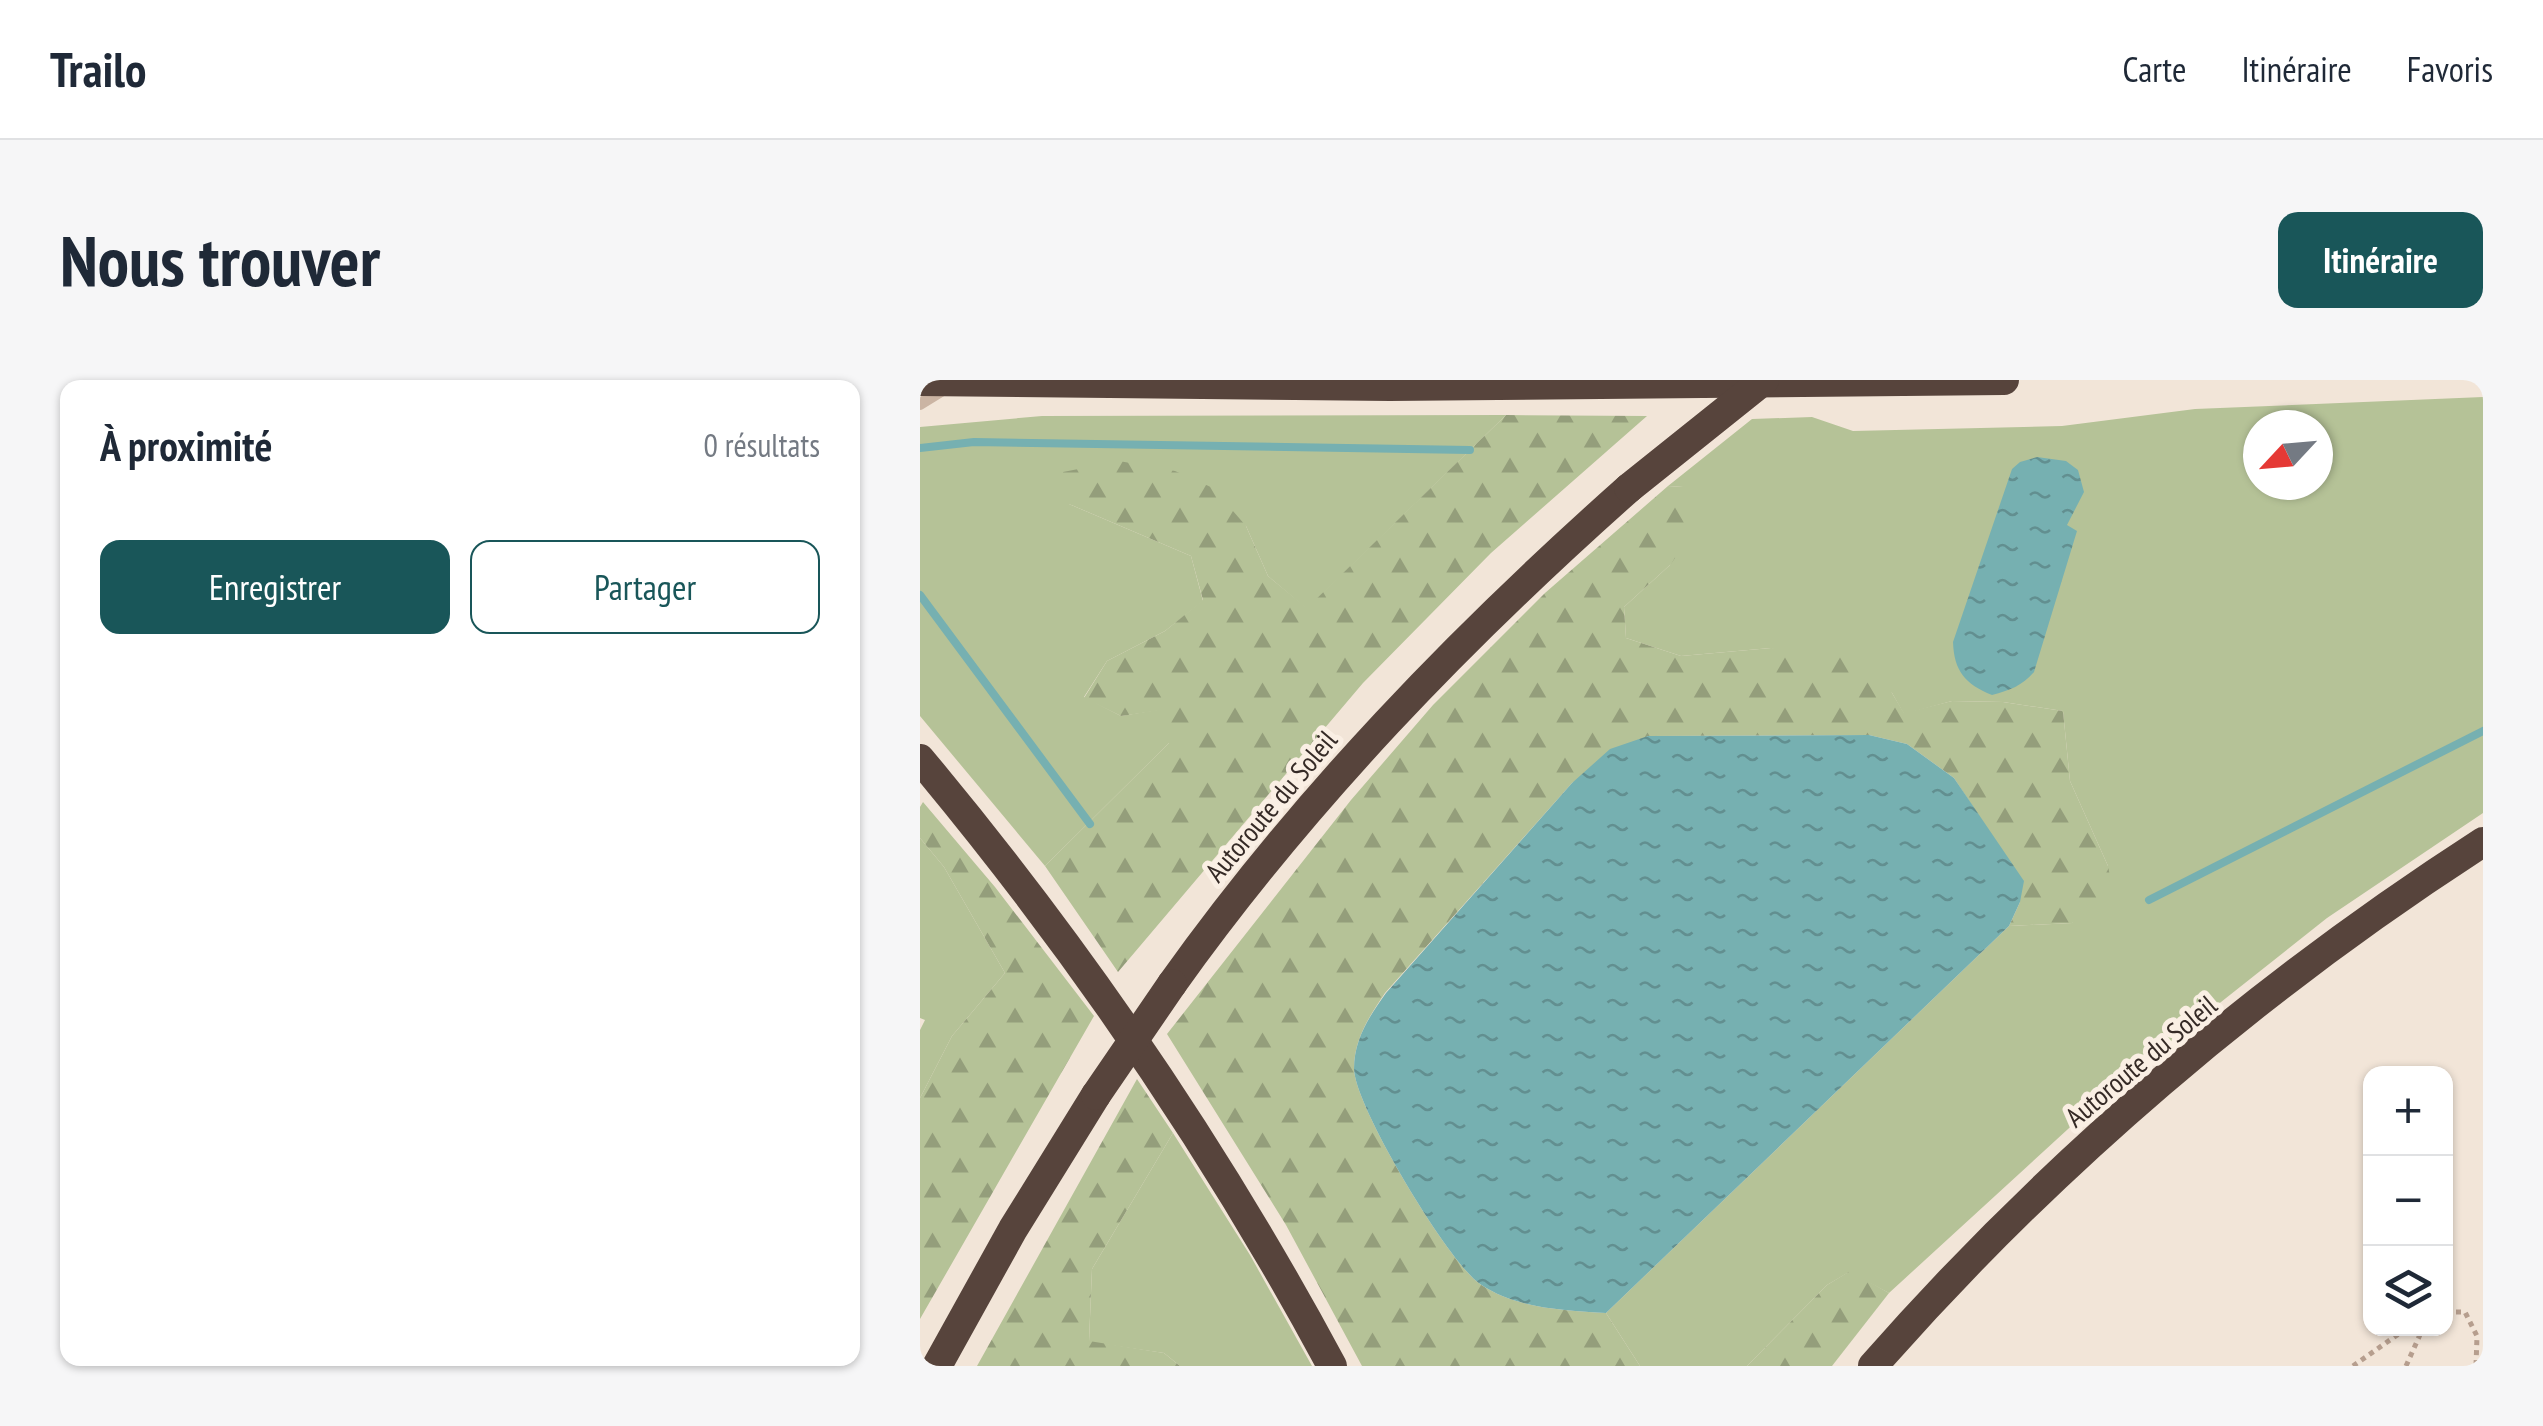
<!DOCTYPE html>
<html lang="fr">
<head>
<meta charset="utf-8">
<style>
	:root { --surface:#fff; --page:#f6f6f7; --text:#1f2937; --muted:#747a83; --line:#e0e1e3; --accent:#195659 }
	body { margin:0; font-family:"PT Sans Narrow",sans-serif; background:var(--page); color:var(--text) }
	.controls { position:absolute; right:30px; bottom:30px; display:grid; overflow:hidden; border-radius:20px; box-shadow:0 2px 8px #0004 }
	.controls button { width:90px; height:90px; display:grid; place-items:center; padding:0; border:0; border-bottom:2px solid var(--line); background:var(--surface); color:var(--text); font:50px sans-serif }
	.compass { position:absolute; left:1323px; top:30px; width:90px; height:90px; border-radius:50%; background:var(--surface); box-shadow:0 2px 8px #0004; rotate:244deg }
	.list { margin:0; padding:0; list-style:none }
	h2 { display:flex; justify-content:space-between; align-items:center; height:130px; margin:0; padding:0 40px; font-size:42px }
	h2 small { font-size:32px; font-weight:400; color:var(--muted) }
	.actions { display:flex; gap:20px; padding:30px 40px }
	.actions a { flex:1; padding:22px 0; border:2px solid var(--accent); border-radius:20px; text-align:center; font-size:35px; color:var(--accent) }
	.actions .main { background:var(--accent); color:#fff }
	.icon { flex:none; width:55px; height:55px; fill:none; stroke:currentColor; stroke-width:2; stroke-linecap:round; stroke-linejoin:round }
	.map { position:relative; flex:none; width:1563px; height:986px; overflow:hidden; border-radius:20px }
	header { display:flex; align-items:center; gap:60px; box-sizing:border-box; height:140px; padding:0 50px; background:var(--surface); border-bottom:2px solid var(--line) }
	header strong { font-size:48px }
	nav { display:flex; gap:55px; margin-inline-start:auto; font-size:35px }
	.intro { display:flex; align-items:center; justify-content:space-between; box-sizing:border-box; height:240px; padding:0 60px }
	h1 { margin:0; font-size:70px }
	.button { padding:25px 45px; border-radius:20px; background:var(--accent); color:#fff; font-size:35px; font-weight:700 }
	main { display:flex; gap:60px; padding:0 60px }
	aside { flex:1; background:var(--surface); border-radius:20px; box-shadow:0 2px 8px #0004 }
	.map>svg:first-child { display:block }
	.green { fill:#b5c297; fill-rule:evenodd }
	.forest { fill:url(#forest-firs) }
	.water { fill:url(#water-ripples) }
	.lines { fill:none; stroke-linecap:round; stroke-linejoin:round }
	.stream { stroke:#76b0b1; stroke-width:8 }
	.path { stroke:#b69e8e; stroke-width:5; stroke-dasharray:5 5; stroke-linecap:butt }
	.lane { stroke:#cbb4a3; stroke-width:12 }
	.highway { stroke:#57443c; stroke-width:30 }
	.highway-bridge { stroke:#57443c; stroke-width:30 }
	.labels { text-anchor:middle; stroke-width:10; stroke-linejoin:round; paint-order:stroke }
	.street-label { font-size:28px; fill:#352a26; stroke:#faefe4 }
</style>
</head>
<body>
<header>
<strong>Trailo</strong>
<nav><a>Carte</a><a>Itinéraire</a><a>Favoris</a></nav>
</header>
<div class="intro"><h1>Nous trouver</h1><a class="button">Itinéraire</a></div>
<main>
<aside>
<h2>À proximité<small>0 résultats</small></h2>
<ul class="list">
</ul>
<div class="actions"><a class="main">Enregistrer</a><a>Partager</a></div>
</aside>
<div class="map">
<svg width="1563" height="986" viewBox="0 0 1563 986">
	<defs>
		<pattern id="forest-firs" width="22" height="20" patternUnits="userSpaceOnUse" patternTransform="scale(2.5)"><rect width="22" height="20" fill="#b5c297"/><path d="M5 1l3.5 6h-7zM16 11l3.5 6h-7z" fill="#949e7b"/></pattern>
		<pattern id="water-ripples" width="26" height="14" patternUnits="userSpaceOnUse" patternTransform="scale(2.5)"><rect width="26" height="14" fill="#76b0b1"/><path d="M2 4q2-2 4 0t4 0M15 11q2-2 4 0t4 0" fill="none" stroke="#628f90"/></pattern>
	</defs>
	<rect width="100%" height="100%" fill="#f2e5d8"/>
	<g class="green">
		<path d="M1563,17v416l-156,105 -212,168 -226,207 -40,-21 -22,13 -80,81h-107l-34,-53 403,-387 63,-3 36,-57 -38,-85 -7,-70 -60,-9 -51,-1 -48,13 -12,-21 -121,-45 -90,8 -55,-18 -2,-31 46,-42 13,-78 -15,-1 84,-67 60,-2 41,14 209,-5 133,-17zM1338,45h60v60h-60z"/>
		<path d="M586,35l-199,194 -39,-33 -22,-50 -177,-22 122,52 12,45 -38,30 -58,30 -23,36 37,19 48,-8v35l-124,123 -125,-150v-289l122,-11z"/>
		<path d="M0,458l24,29 61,106 -53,63 -32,62v-68l5,-10 -5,-2z"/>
		<path d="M253,753l77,122 62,111h-132l-16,-13 -75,-11 3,-73z"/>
	</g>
	<g class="forest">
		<path d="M586,35l141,1 -156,137 -128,130 -245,289 -73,-106 124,-123v-34l-48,7 -37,-18 23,-37 58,-30 38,-31 -12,-44 -122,-52 -6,-32 56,-11 56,10 38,17 33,38 22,50 39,32z"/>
		<path d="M748,106l15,1 17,37 -30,41 -46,42 2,31 55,18 90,-8 60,4 27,9 34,32 12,20 48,-12 51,1 60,9 7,70 38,85 7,36 -43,21 -63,3 11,-24 -37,-80 -29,-44 -47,-34 -38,-9 -221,1 -76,47 -187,210c-16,24 -31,46 -31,76 1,38 95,194 126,215 37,25 83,26 126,29l34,53h-278l-76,-141 -119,-191 184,-234 82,-95 112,-112z"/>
		<path d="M3,422l72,85 99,129 -174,303v-221l32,-62 53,-63 -61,-106 -24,-29v-31z"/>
		<path d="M217,699l36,54 -81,136 -3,72 75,12 16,13h-203z"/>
		<path d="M930,891l39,22 -57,73h-85l80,-81z"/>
	</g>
	<g class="water">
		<path d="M1117,77l29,4 12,9 6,22 -17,33 10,6 -43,141c-12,14 -24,18 -42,23 -27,-11 -38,-24 -39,-53l59,-173 8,-7z"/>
		<path d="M949,355l38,9 47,34 70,103 -4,21 -11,24 -403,387c-43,-3 -89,-4 -126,-29 -31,-21 -125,-177 -126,-215 0,-30 15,-52 32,-76l186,-210 38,-34 38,-13z"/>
	</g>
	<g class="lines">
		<g class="stream">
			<path d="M0,68l54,-6 496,8"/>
			<path d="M0,215l170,229"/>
			<path d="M1229,520l334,-169"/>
		</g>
		<g class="path">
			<path d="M1526,932h19l12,24 -1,30"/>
			<path d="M1433,986l54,-38"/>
			<path d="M1486,986l17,-38"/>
		</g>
		<path class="lane" d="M0,24l26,-16"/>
		<g class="highway">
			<path d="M0,1l470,5 614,-6"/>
			<path d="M0,379c157,188 296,391 412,607"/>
			<path d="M252,604c132,-185 288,-346 457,-496"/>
			<path d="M17,986l76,-137 83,-134"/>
			<path d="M953,986c176,-201 385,-379 610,-524"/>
		</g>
		<g class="highway-bridge">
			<path d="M709,108l135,-108"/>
			<path d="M176,715l76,-111"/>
		</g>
	</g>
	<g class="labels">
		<g class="street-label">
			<text transform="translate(351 426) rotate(-50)" y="10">Autoroute du Soleil</text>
			<text transform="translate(1221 681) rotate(-40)" y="10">Autoroute du Soleil</text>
		</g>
	</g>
</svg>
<div class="controls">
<button>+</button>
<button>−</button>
<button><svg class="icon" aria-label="layers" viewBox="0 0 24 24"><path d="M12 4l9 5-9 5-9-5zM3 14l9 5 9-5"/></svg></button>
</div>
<svg class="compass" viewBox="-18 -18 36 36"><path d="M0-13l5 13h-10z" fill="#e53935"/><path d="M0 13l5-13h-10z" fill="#747a83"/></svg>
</div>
</main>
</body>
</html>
